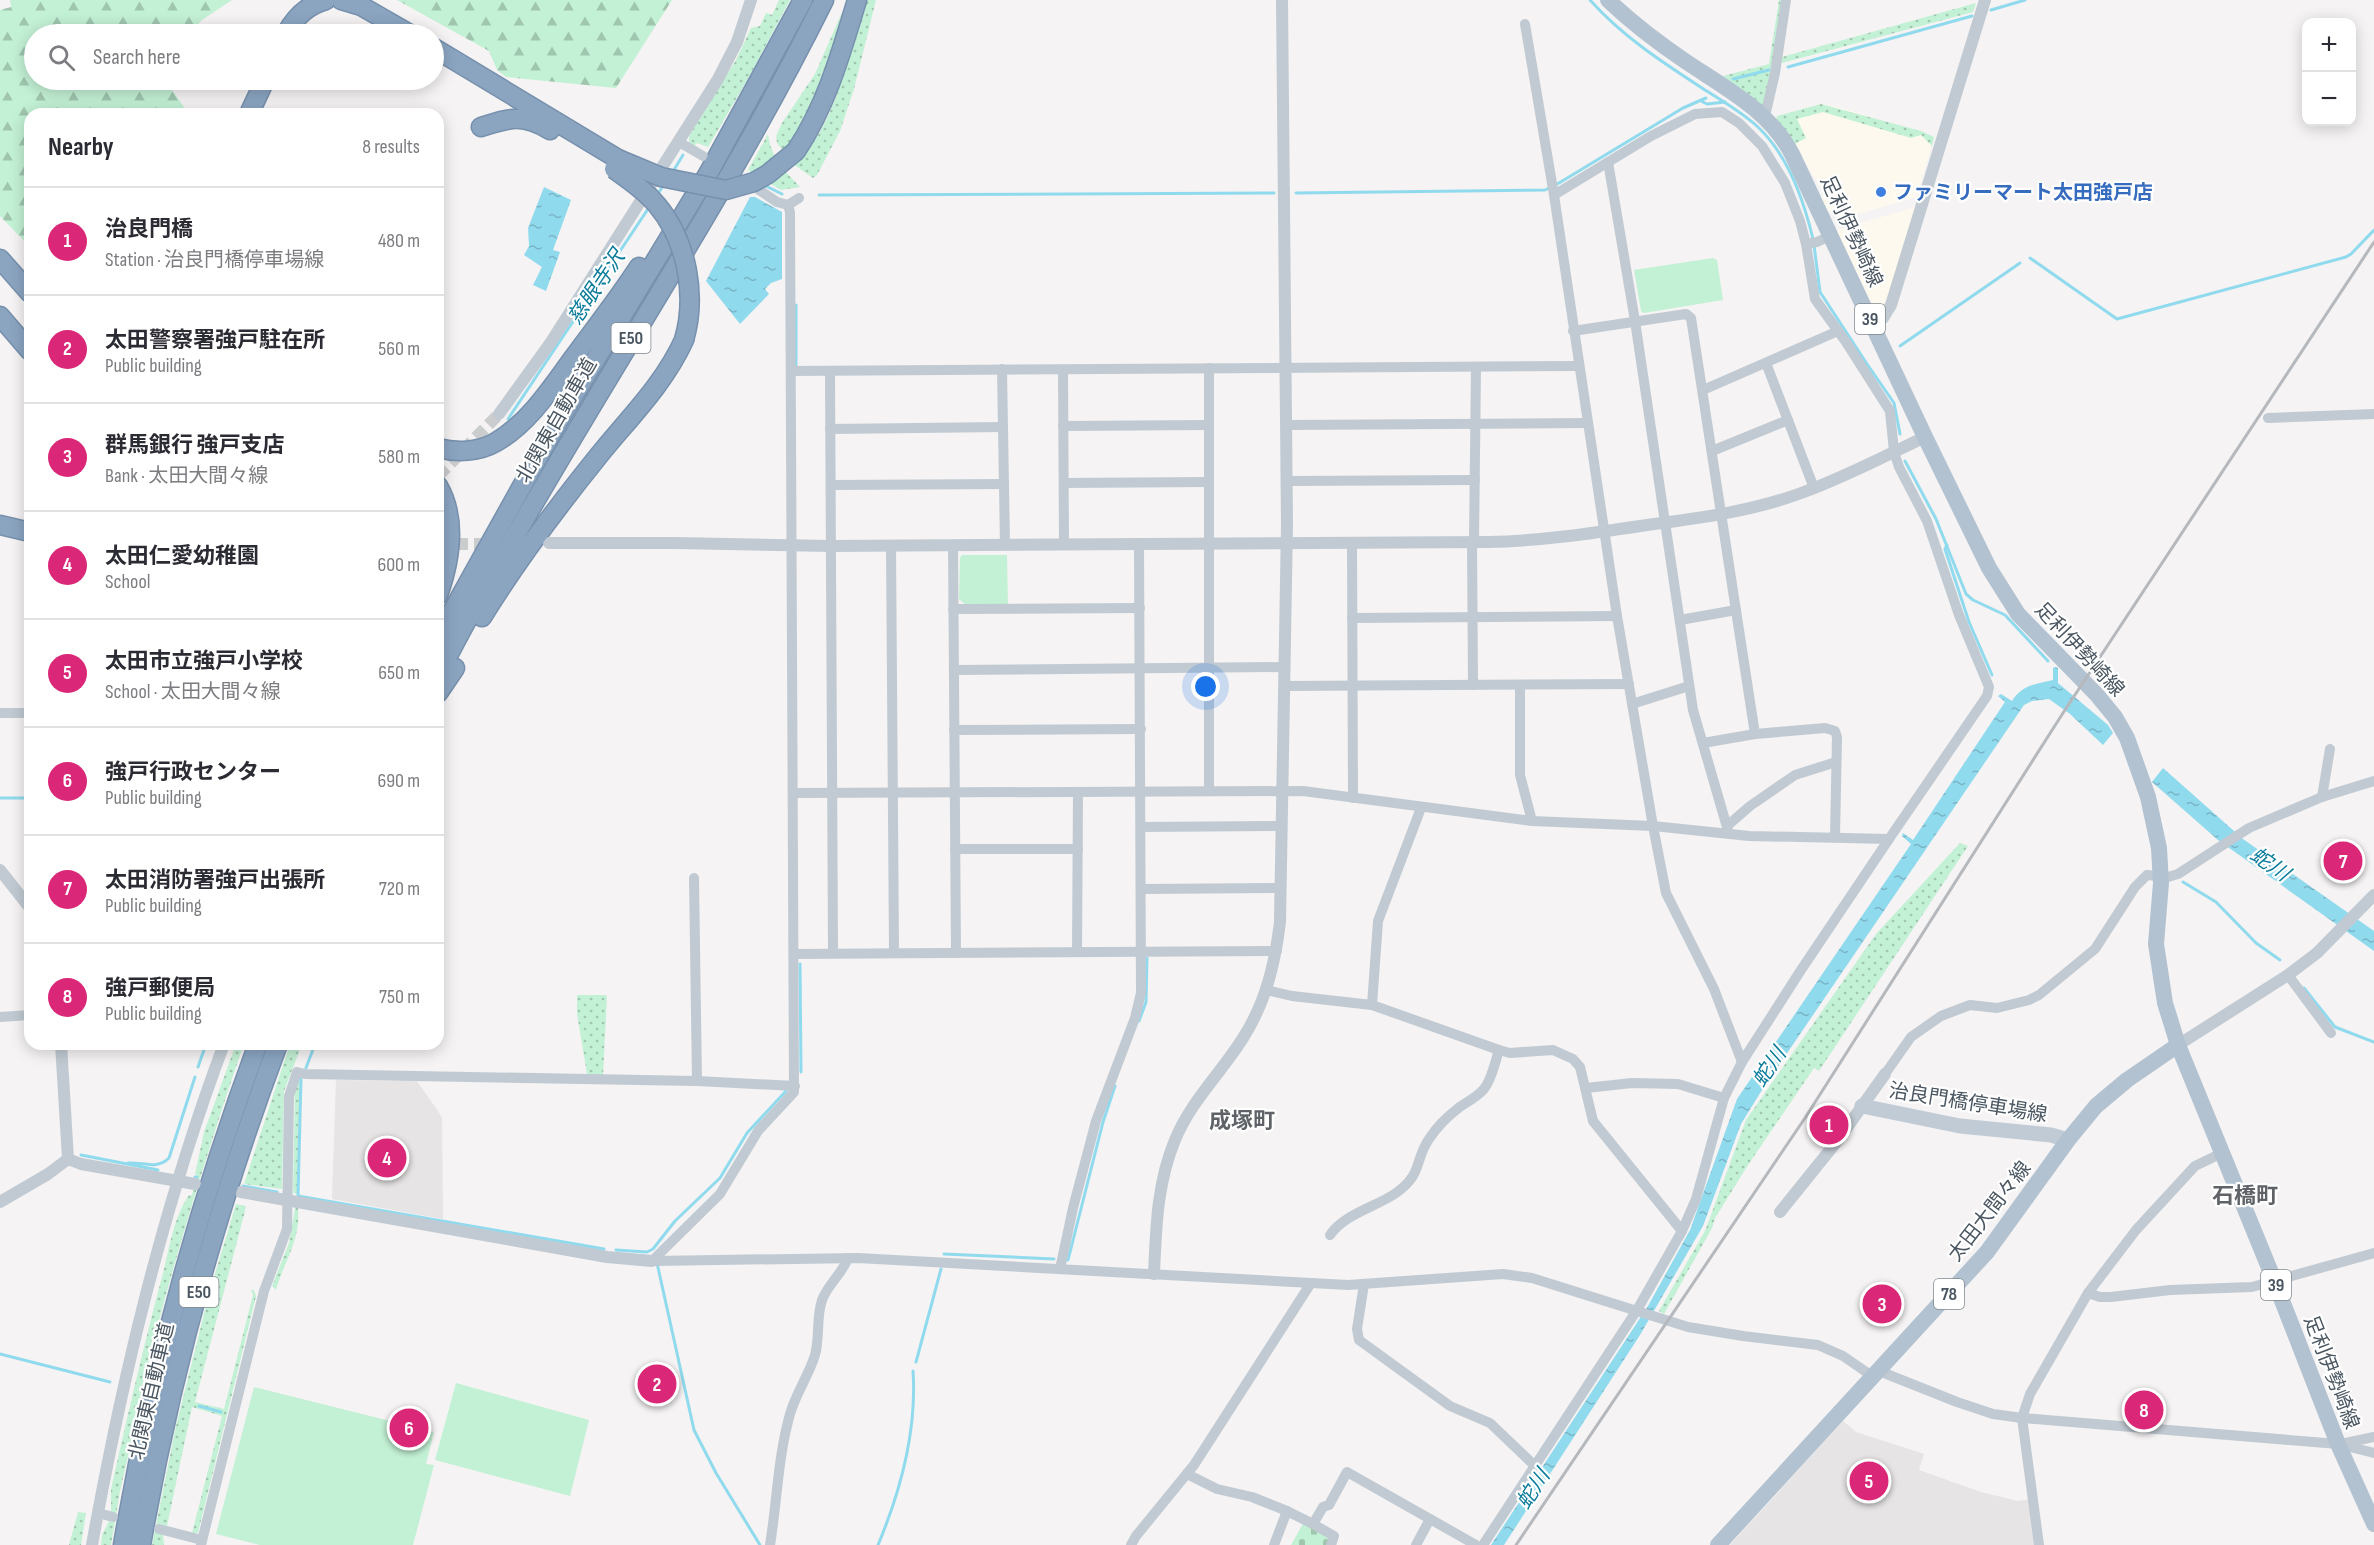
<!DOCTYPE html>
<html lang="en">
<head>
<meta charset="utf-8">
<style>
	:root { --surface:#fff; --page:#f7f7f7; --text:#2b2b33; --muted:#7c7c81; --line:#e1e1e2; --accent:#db2777 }
	body { margin:0; font-family:"Sofia Sans Condensed","Noto Sans JP",sans-serif; background:var(--page); color:var(--text) }
	.controls { position:absolute; right:18px; top:18px; display:grid; overflow:hidden; border-radius:12px; box-shadow:0 3px 15px #0003 }
	.controls button { width:54px; height:54px; display:grid; place-items:center; padding:0; border:0; border-bottom:2px solid var(--line); background:var(--surface); color:var(--text); font:30px sans-serif }
	.you { position:absolute; left:1206px; top:687px; width:21px; height:21px; margin:-15px; border:4px solid #fff; border-radius:50%; background:#1a73e8; box-shadow:0 0 0 9px #1a73e833 }
	.badge { display:grid; place-items:center; width:39px; height:39px; border-radius:50%; background:var(--accent); color:#fff; font-size:20px; font-weight:700 }
	.pin { position:absolute; translate:-50% -50%; border:3px solid #fff; box-shadow:0 2px 6px #0006 }
	.list { margin:0; padding:0; list-style:none }
	h2 { display:flex; justify-content:space-between; align-items:center; height:78px; margin:0; padding:0 24px; font-size:26px }
	h2 small { font-size:20px; font-weight:400; color:var(--muted) }
	.list li { display:grid; grid-template-columns:39px 1fr auto; gap:18px; align-items:center; box-sizing:border-box; height:108px; padding:0 24px; border-top:2px solid var(--line) }
	.list b { display:block; font-size:22px; white-space:nowrap }
	.list p { margin:0; font-size:20px; white-space:nowrap; color:var(--muted) }
	.list em { font-size:20px; font-style:normal; color:var(--muted) }
	.icon { flex:none; width:33px; height:33px; fill:none; stroke:currentColor; stroke-width:2; stroke-linecap:round; stroke-linejoin:round }
	.map { position:relative; flex:none; width:2374px; height:1545px; overflow:hidden }
	.search { position:absolute; background:var(--surface); box-shadow:0 3px 15px #0003; left:24px; top:24px; width:420px; height:66px; display:flex; align-items:center; gap:15px; box-sizing:border-box; padding:0 21px; border-radius:33px; color:var(--muted); font-size:22px }
	.panel { position:absolute; background:var(--surface); box-shadow:0 3px 15px #0003; left:24px; top:108px; width:420px; height:942px; border-radius:18px }
	.map>svg:first-child { display:block }
	.commercial { fill:#fdf9ef }
	.education { fill:#e6e4e5 }
	.grass { fill:url(#grass-dots) }
	.forest { fill:url(#forest-firs) }
	.cemetery { fill:url(#cemetery-stones) }
	.park { fill:#c3f1d5 }
	.water { fill:url(#water-ripples) }
	.lines { fill:none; stroke-linecap:round; stroke-linejoin:round }
	.stream { stroke:#90daee; stroke-width:3 }
	.tertiary-tunnel { stroke:#caccce; stroke-width:12; stroke-dasharray:12 6; stroke-linecap:butt }
	.motorway-casing { stroke:#7690ad; stroke-width:21 }
	.minor { stroke:#c1cad2; stroke-width:10 }
	.tertiary { stroke:#c1cad2; stroke-width:12 }
	.secondary { stroke:#c1cbd6; stroke-width:15 }
	.primary { stroke:#b3c2d1; stroke-width:16 }
	.motorway { stroke:#8ba5c1; stroke-width:18 }
	.rail { stroke:#b5b8bd; stroke-width:3 }
	.motorway-bridge-casing { stroke:#7690ad; stroke-width:21; stroke-linecap:butt }
	.motorway-bridge { stroke:#8ba5c1; stroke-width:18 }
	.shop-dot { fill:#3f7fe0; stroke:#fff; stroke-width:2 }
	.labels { text-anchor:middle; stroke-width:4.5; stroke-linejoin:round; paint-order:stroke }
	.shield { fill:#fff; stroke:#808990; stroke-width:1.5 }
	.shield-label { font-size:18px; font-weight:bold; fill:#4a5661 }
	.shop-label { font-size:20px; font-weight:bold; fill:#366cbe; stroke:#fff; text-anchor:start }
	.street-label { font-size:20px; fill:#4a5661; stroke:#fff }
	.water-label { font-size:21px; font-style:italic; fill:#0c7c9b; stroke:#fff }
	.quarter-label { font-size:22px; font-weight:bold; fill:#5f6368; stroke:#fff }
</style>
</head>
<body>
<div class="map">
<svg width="2374" height="1545" viewBox="0 0 2374 1545">
	<defs>
		<pattern id="grass-dots" width="8" height="8" patternUnits="userSpaceOnUse" patternTransform="scale(1.5)"><rect width="8" height="8" fill="#c3f1d5"/><path d="M2 2h.1M6 6h.1" fill="none" stroke="#a0c6b0" stroke-width="1.8" stroke-linecap="round"/></pattern>
		<pattern id="forest-firs" width="22" height="20" patternUnits="userSpaceOnUse" patternTransform="scale(1.5)"><rect width="22" height="20" fill="#c3f1d5"/><path d="M5 1l3.5 6h-7zM16 11l3.5 6h-7z" fill="#a0c6b0"/></pattern>
		<pattern id="cemetery-stones" width="16" height="16" patternUnits="userSpaceOnUse" patternTransform="scale(1.5)"><rect width="16" height="16" fill="#c3f1d5"/><path d="M2 7V4a2 2 0 0 1 4 0v3zM10 15v-3a2 2 0 0 1 4 0v3z" fill="#a0c6b0"/></pattern>
		<pattern id="water-ripples" width="26" height="14" patternUnits="userSpaceOnUse" patternTransform="scale(1.5)"><rect width="26" height="14" fill="#90daee"/><path d="M2 4q2-2 4 0t4 0M15 11q2-2 4 0t4 0" fill="none" stroke="#78b4c4"/></pattern>
	</defs>
	<rect width="100%" height="100%" fill="#f5f3f3"/>
	<g class="commercial">
		<path d="M1821,104l24,5 89,28 -17,60 -76,22h-4l-4,-8 -7,1 -7,-15 6,-2 -48,-79z"/>
		<path d="M1916,207l-29,94 -7,5h-7l-37,-76z"/>
	</g>
	<g class="education">
		<path d="M336,1080l81,1 25,36 1,102 -111,-20z"/>
		<path d="M1843,1421l13,11 68,22 -5,16 62,22 37,9 13,-2 5,46h-306z"/>
	</g>
	<g class="grass">
		<path d="M779,0h11l-41,77 -41,70 -11,-4 -3,3 -5,-4v-6l47,-76 15,-32 9,-2 6,-13 6,2z"/>
		<path d="M866,0h10l-22,89 -14,42 -23,44 -4,3 -20,-14 -16,-21 -1,-7 6,-13 33,-49 28,-64c-7,24 -9,48 -18,72 -8,23 -23,45 -35,67l10,11c39,-44 48,-107 66,-160z"/>
		<path d="M1779,0h3l-17,108 -42,-32 46,-12z"/>
		<path d="M1976,3l-3,9 -191,51v-6z"/>
		<path d="M1821,104l100,27 13,6 -2,9 -11,-11 -10,3 -88,-26 -26,7 9,19 -13,7 -17,-25 1,-4z"/>
		<path d="M768,134c3,24 16,36 32,53l-19,3 -33,-20z"/>
		<path d="M1960,843l8,3 -149,225 -5,-3 -66,97 -33,53 -3,10 -48,86 -5,-3 46,-80 41,-111 130,-186z"/>
		<path d="M577,995h29l1,2 -4,79 -16,-2 -10,-60z"/>
		<path d="M236,1044h10l-5,8c-38,112 -72,224 -100,339l1,4 -22,96 -9,54h-10l1,-10 7,-14 3,1 2,-9 -3,-2v-22c16,-71 32,-141 51,-212 7,-26 11,-59 27,-82h3l5,-20 -2,-1 9,-42z"/>
		<path d="M290,1044h12l-18,47 -2,98 -38,-5z"/>
		<path d="M301,1079l-3,115 -5,-1v-2l2,-106z"/>
		<path d="M236,1204l10,2 -1,5 -50,191 29,7 29,-114 -2,-5h3l2,6 -58,237h-6l30,-117 -30,-9 -25,119 -7,-2 -2,8 5,2 1,11h-12l24,-119 33,-132z"/>
		<path d="M295,1208h3c3,32 -14,53 -22,82l-4,-4 17,-43z"/>
		<path d="M78,1512l8,1 -5,32h-12z"/>
	</g>
	<g class="forest">
		<path d="M10,0h222l-30,20 -13,14h-155v46h139l-2,9 13,18 -3,7h-151v133l-30,-31v-206l11,-3z"/>
		<path d="M397,0h275l-56,88 -110,-11 -9,-7 -8,-19z"/>
	</g>
	<path class="cemetery" d="M1304,1522l27,15 -2,8h-38z"/>
	<g class="park">
		<path d="M1713,258l4,2 6,40 -79,13 -3,-2 -7,-41z"/>
		<path d="M962,555h45l1,50 -43,-1 -6,-5 1,-41z"/>
		<path d="M456,1383l133,37 -19,76 -135,-36z"/>
		<path d="M254,1387l180,45 -8,32 8,1 -21,80h-153l-44,-11z"/>
	</g>
	<g class="water">
		<path d="M544,187l27,13 -18,50 7,2 -14,39 -13,-6 9,-18 -18,-12 5,-9 -1,-18z"/>
		<path d="M750,197h5l27,15v67l-11,4 -6,6 4,5 -29,30 -34,-43z"/>
		<path d="M2055,667l3,1v15l50,42 5,8 -10,12 -33,-31 -21,-15 -17,2 -8,4 -262,385 -21,34 -38,102 -63,109 -136,210h-13l157,-239 42,-76 47,-131 174,-255 -9,-8 1,-3 10,7 92,-138 -7,-6 3,-2 11,7c10,-16 24,-17 41,-21v-12z"/>
		<path d="M2163,768l80,71 131,92v20l-156,-111 -66,-58z"/>
	</g>
	<g class="lines">
		<g class="stream">
			<path d="M1590,0c32,36 72,62 112,88 20,13 40,24 57,40 29,28 45,73 54,111"/>
			<path d="M1991,10l34,-10"/>
			<path d="M1788,67l184,-51"/>
			<path d="M1733,79l36,-9"/>
			<path d="M1701,101l6,3 18,-2"/>
			<path d="M672,173l11,-18"/>
			<path d="M762,184l20,10"/>
			<path d="M1296,193l249,-3 14,-7 124,-75 23,-10"/>
			<path d="M657,195l8,-12"/>
			<path d="M819,195l455,-2"/>
			<path d="M1814,245l6,47 47,72 27,39 6,31"/>
			<path d="M2030,258l87,61 229,-62 5,-3 23,-24"/>
			<path d="M796,305v61"/>
			<path d="M1900,346l120,-83"/>
			<path d="M508,419l142,-213"/>
			<path d="M1905,461l31,58 30,75 7,6 32,15 43,46"/>
			<path d="M1947,545l-2,4 24,73 23,53"/>
			<path d="M0,798h30"/>
			<path d="M2183,882l33,20 40,41 24,17"/>
			<path d="M800,964l1,108"/>
			<path d="M2304,988l31,39 39,15"/>
			<path d="M1139,1021l7,-19 1,-44"/>
			<path d="M198,1067l8,-23"/>
			<path d="M306,1068l9,-24"/>
			<path d="M301,1079l-3,117 306,53"/>
			<path d="M81,1155l77,15"/>
			<path d="M128,1163c15,-1 29,7 41,-5l26,-81"/>
			<path d="M195,1177h2"/>
			<path d="M243,1186l34,6"/>
			<path d="M616,1250l31,2 6,-3 22,-28 45,-43 27,-45 39,-42"/>
			<path d="M944,1254l110,5"/>
			<path d="M1068,1260l35,-138 12,-36"/>
			<path d="M657,1263l37,167 22,43 44,72"/>
			<path d="M0,1354l110,28"/>
			<path d="M916,1362l25,-93"/>
			<path d="M199,1406l22,6"/>
			<path d="M878,1545c23,-55 39,-115 35,-174"/>
		</g>
		<g class="tertiary-tunnel">
			<path d="M438,476l61,-62"/>
			<path d="M438,544h56"/>
		</g>
		<g class="motorway-casing">
			<g id="motorway">
				<path d="M341,0l20,6 49,28"/>
				<path d="M286,34c9,-17 21,-29 40,-34"/>
				<path d="M434,48l184,111"/>
				<path d="M249,114l16,-34"/>
				<path d="M481,127c29,-9 41,-14 69,3"/>
				<path d="M796,151c31,-47 45,-98 61,-151"/>
				<path d="M0,259l30,34"/>
				<path d="M0,316l30,35"/>
				<path d="M438,448c19,5 41,4 58,-6 33,-19 56,-55 78,-85 22,-30 45,-59 65,-90"/>
				<path d="M438,486c19,33 12,75 0,109"/>
				<path d="M0,525l30,7"/>
				<path d="M482,617c35,-57 76,-111 118,-163 30,-37 64,-70 84,-114"/>
				<path d="M438,637l122,-219 148,-244 95,-174"/>
				<path d="M438,676c25,-53 56,-103 85,-154 100,-174 212,-342 301,-522"/>
				<path d="M438,693l17,-25"/>
				<path d="M123,1545c29,-170 75,-339 135,-501"/>
				<path d="M141,1545c29,-168 77,-341 137,-501"/>
			</g>
		</g>
		<g class="minor">
			<path d="M1525,24l29,171 63,421 36,210 13,67 48,96 28,73"/>
			<path d="M1765,116l10,-43 11,-73"/>
			<path d="M679,142l24,14"/>
			<path d="M1608,162l27,159 58,389 36,124"/>
			<path d="M747,182l30,20 11,3 11,-7"/>
			<path d="M1806,244l11,-2 13,-6"/>
			<path d="M1573,331l113,-17 5,4 64,416"/>
			<path d="M1766,363l48,125"/>
			<path d="M1002,369l3,176"/>
			<path d="M1063,370l1,174"/>
			<path d="M791,371l788,-5"/>
			<path d="M830,371l3,582"/>
			<path d="M1703,390l135,-59"/>
			<path d="M2268,418l106,-4"/>
			<path d="M1287,425l300,-2"/>
			<path d="M1063,426l146,-1"/>
			<path d="M830,429l173,-2"/>
			<path d="M1712,451l76,-31"/>
			<path d="M1287,481l188,-1"/>
			<path d="M1064,483l145,-1"/>
			<path d="M831,485l173,-1"/>
			<path d="M1472,542l1,143"/>
			<path d="M1474,542l2,-175"/>
			<path d="M1352,543l1,255"/>
			<path d="M953,545l3,407"/>
			<path d="M891,546l3,406"/>
			<path d="M953,609l187,-1"/>
			<path d="M1352,618l265,-2"/>
			<path d="M1680,620l56,-10"/>
			<path d="M954,670l331,-3"/>
			<path d="M1520,685v90l12,46"/>
			<path d="M1284,686l345,-2"/>
			<path d="M1632,704l57,-18"/>
			<path d="M0,713h30"/>
			<path d="M954,730l187,-1"/>
			<path d="M1703,743l52,-9 70,-6 10,3 2,6 -2,100"/>
			<path d="M1209,791v-423"/>
			<path d="M793,793l510,-2 229,30 121,5 96,10 140,3 98,-143 2,-9 -30,-72 -32,-94 -28,-54 -5,-15 -4,-41 -44,-69 -31,-43 -9,-55 -6,-23 -15,-38 -23,-37 -23,-23 -17,-11 -27,2 -44,22 -97,59"/>
			<path d="M2322,797l8,-48"/>
			<path d="M1727,826l23,-20 45,-31 41,-13"/>
			<path d="M1141,827l141,-1"/>
			<path d="M955,849h123"/>
			<path d="M694,878l3,203"/>
			<path d="M1142,889l139,-1"/>
			<path d="M1077,951l1,-159"/>
			<path d="M794,954l483,-3"/>
			<path d="M2288,975l43,58"/>
			<path d="M1266,990l26,6 80,9 127,45 11,3 43,-3 20,9 7,8 13,54 89,110"/>
			<path d="M1372,1005l6,-84 43,-113"/>
			<path d="M0,1017l30,-2"/>
			<path d="M1885,1074l26,-37 30,-21 29,-11 27,3 32,-8 10,-5 56,-46 40,-62 12,-12 21,2 10,-3 71,-46 73,-31 52,-16"/>
			<path d="M1586,1088l46,-5 46,1 46,14"/>
			<path d="M1330,1235c14,-21 46,-28 66,-42 27,-19 18,-32 33,-54 9,-14 20,-24 32,-33 8,-5 17,-10 23,-17 8,-10 11,-27 15,-39"/>
			<path d="M652,1261l206,-3 490,27 155,-11 29,4 156,49 55,9 75,9 25,11 29,20"/>
			<path d="M652,1261l68,-67 38,-63 36,-39 -4,-880 -2,-7"/>
			<path d="M1060,1269l13,-61 23,-87 39,-103 6,-25 -2,-449"/>
			<path d="M1364,1284l-7,45 2,11 91,66 40,17 45,43"/>
			<path d="M2088,1293l12,4h11l59,-7 82,-3 122,-34"/>
			<path d="M1879,1369l5,4 73,29 36,12 29,4 316,26 36,9"/>
			<path d="M2341,1444l33,-7"/>
			<path d="M1187,1474l30,15 35,8 35,14"/>
			<path d="M98,1513l15,4"/>
			<path d="M159,1529l43,11"/>
			<path d="M201,1545l63,-254 23,-62 2,-133 8,-24 8,2 392,7 98,5"/>
			<path d="M770,1545c7,-43 8,-89 20,-131 6,-21 19,-39 25,-59 5,-18 1,-37 7,-55 6,-16 20,-26 26,-42"/>
			<path d="M1131,1545l5,-9 58,-71 117,-182"/>
			<path d="M1274,1545l13,-34 26,13"/>
			<path d="M1331,1545l3,-9 -21,-12 10,-17 6,-2 18,-33 129,73"/>
			<path d="M1416,1545l14,-26"/>
			<path d="M1483,1545l154,-235 45,-79 14,-32 28,-101 18,-36 59,-92 88,-131"/>
			<path d="M2039,1545l-17,-127 8,-24 58,-101 48,-63 59,-64 27,-13"/>
		</g>
		<g class="tertiary">
			<path d="M1873,325l10,-7 8,-13 94,-305"/>
			<path d="M499,414l52,-72 167,-263 19,-37 14,-42"/>
			<path d="M549,543h127l155,3 657,-4c54,-1 106,-9 159,-17 53,-7 107,-14 157,-33 41,-15 81,-36 121,-55"/>
			<path d="M0,870l30,38"/>
			<path d="M2178,1045l110,-70 29,-22 57,-58"/>
			<path d="M68,1159l13,5 114,20"/>
			<path d="M241,1192l366,65 45,4"/>
			<path d="M0,1202l48,-28 20,-15 -7,-115"/>
			<path d="M1780,1212l58,-72 47,-66"/>
			<path d="M1154,1274c2,-46 3,-91 21,-134 16,-39 46,-67 68,-102 23,-36 32,-75 37,-116l7,-397 -5,-525"/>
			<path d="M92,1545c31,-171 71,-338 132,-501"/>
		</g>
		<path class="secondary" d="M1862,1106l98,20 91,9 17,5"/>
		<g class="primary">
			<path d="M1608,0c24,23 49,42 77,61 40,27 84,49 107,93l133,283 64,131 29,46 79,81 18,22 12,21 21,59 11,51 2,35 -5,61 9,59 13,42 96,235 64,164 36,80"/>
			<path d="M1718,1545l269,-293 81,-112 28,-34 31,-26 51,-35"/>
		</g>
		<use href="#motorway" class="motorway"/>
		<path class="rail" d="M1516,1545l289,-427 258,-405 311,-471"/>
		<g class="motorway-bridge-casing">
			<g id="motorway-bridge">
				<path d="M618,159l43,18 65,13 28,-8 14,-8 28,-23"/>
				<path d="M614,169c15,11 31,21 43,36 30,36 40,90 27,135"/>
			</g>
		</g>
		<use href="#motorway-bridge" class="motorway-bridge"/>
	</g>
	<circle class="shop-dot" cx="1881" cy="192" r="6"/>
	<g class="labels">
		<g class="shield">
			<rect x="1855" y="304" width="30" height="30" rx="4.5"/>
			<rect x="611.5" y="323" width="39" height="30" rx="4.5"/>
			<rect x="2261" y="1270" width="30" height="30" rx="4.5"/>
			<rect x="179.5" y="1277" width="39" height="30" rx="4.5"/>
			<rect x="1934" y="1279" width="30" height="30" rx="4.5"/>
		</g>
		<g class="shield-label">
			<text x="1870" y="325">39</text>
			<text x="631" y="344">E50</text>
			<text x="2276" y="1291">39</text>
			<text x="199" y="1298">E50</text>
			<text x="1949" y="1300">78</text>
		</g>
		<g class="shop-label">
			<text x="1893" y="199">ファミリーマート太田強戸店</text>
		</g>
		<g class="street-label">
			<text transform="translate(1852 231) rotate(65)" y="7">足利伊勢崎線</text>
			<text transform="translate(556 420) rotate(-60)" y="7">北関東自動車道</text>
			<text transform="translate(2080 649) rotate(47)" y="7">足利伊勢崎線</text>
			<text transform="translate(1968 1102) rotate(9)" y="7">治良門橋停車場線</text>
			<text transform="translate(1989 1211) rotate(-52)" y="7">太田大間々線</text>
			<text transform="translate(2332 1372) rotate(69)" y="7">足利伊勢崎線</text>
			<text transform="translate(151 1391) rotate(-77)" y="7">北関東自動車道</text>
		</g>
		<g class="water-label">
			<text transform="translate(596 287) rotate(-56)" y="7">慈眼寺沢</text>
			<text transform="translate(2270 864) rotate(35)" y="7">蛇川</text>
			<text transform="translate(1769 1067) rotate(-56)" y="7">蛇川</text>
			<text transform="translate(1533 1489) rotate(-57)" y="7">蛇川</text>
		</g>
		<g class="quarter-label">
			<text x="1242" y="1128">成塚町</text>
			<text x="2245" y="1203">石橋町</text>
		</g>
	</g>
</svg>
<div class="controls">
<button>+</button>
<button>−</button>
</div>
<div class="you"></div>
<div class="pin badge" style="left:1829px;top:1125px">1</div>
<div class="pin badge" style="left:657px;top:1384px">2</div>
<div class="pin badge" style="left:1882px;top:1304px">3</div>
<div class="pin badge" style="left:387px;top:1158px">4</div>
<div class="pin badge" style="left:1869px;top:1481px">5</div>
<div class="pin badge" style="left:409px;top:1428px">6</div>
<div class="pin badge" style="left:2343px;top:861px">7</div>
<div class="pin badge" style="left:2144px;top:1410px">8</div>
<div class="search"><svg class="icon" aria-label="search" viewBox="0 0 24 24"><circle cx="10" cy="10" r="6"/><path d="M15 15l6 6"/></svg>Search here</div>
<section class="panel">
<h2>Nearby<small>8 results</small></h2>
<ul class="list">
<li><span class="badge">1</span><div><b>治良門橋</b><p>Station · 治良門橋停車場線</p></div><em>480 m</em></li>
<li><span class="badge">2</span><div><b>太田警察署強戸駐在所</b><p>Public building</p></div><em>560 m</em></li>
<li><span class="badge">3</span><div><b>群馬銀行 強戸支店</b><p>Bank · 太田大間々線</p></div><em>580 m</em></li>
<li><span class="badge">4</span><div><b>太田仁愛幼稚園</b><p>School</p></div><em>600 m</em></li>
<li><span class="badge">5</span><div><b>太田市立強戸小学校</b><p>School · 太田大間々線</p></div><em>650 m</em></li>
<li><span class="badge">6</span><div><b>強戸行政センター</b><p>Public building</p></div><em>690 m</em></li>
<li><span class="badge">7</span><div><b>太田消防署強戸出張所</b><p>Public building</p></div><em>720 m</em></li>
<li><span class="badge">8</span><div><b>強戸郵便局</b><p>Public building</p></div><em>750 m</em></li>
</ul>
</section>
</div>
</body>
</html>
